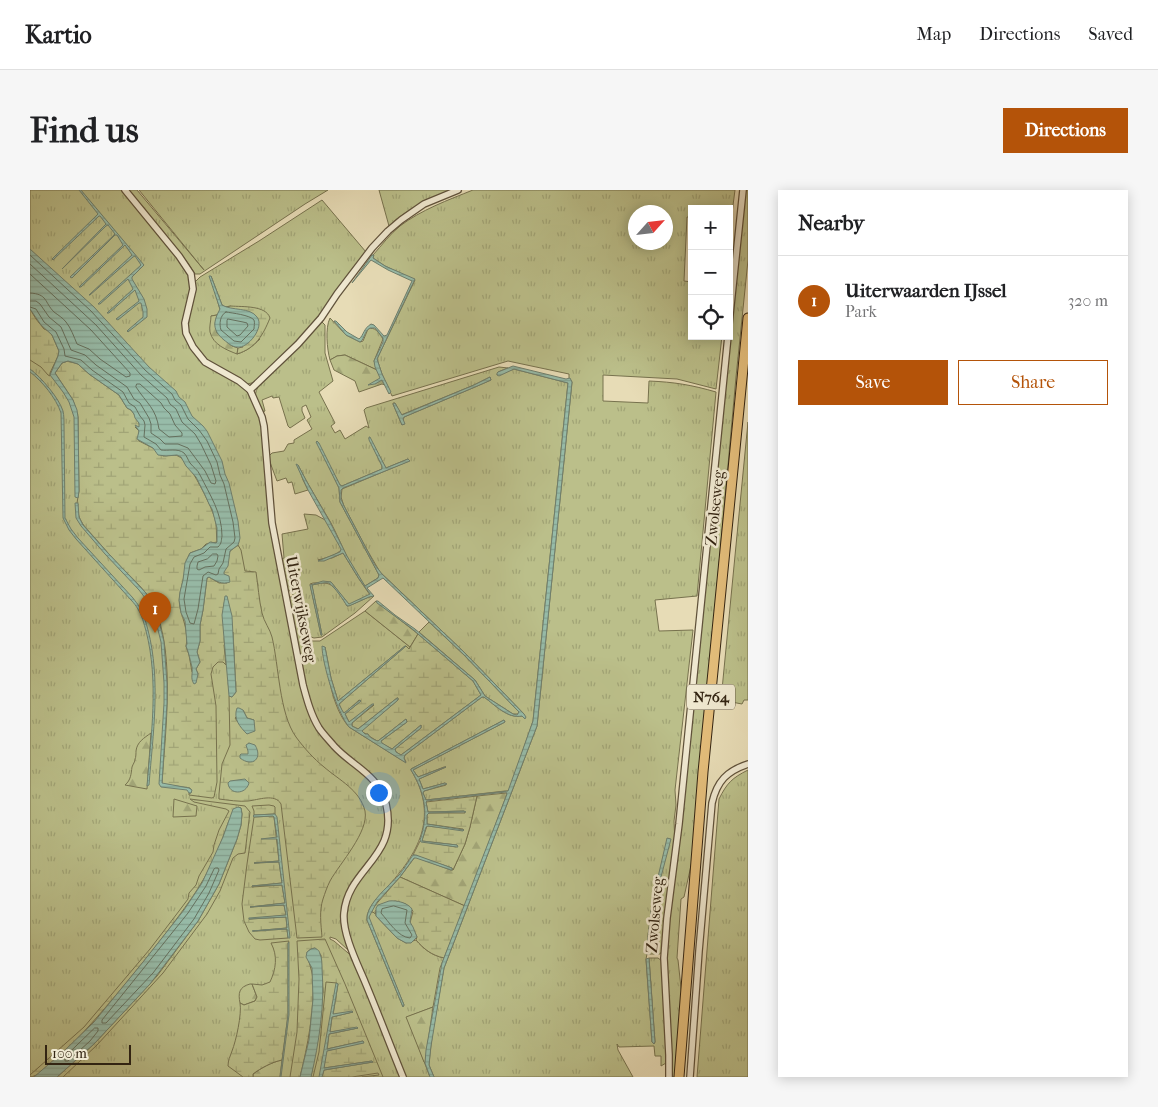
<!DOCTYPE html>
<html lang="en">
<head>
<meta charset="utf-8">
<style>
	:root { --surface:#fff; --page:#f6f6f6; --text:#202124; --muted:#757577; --line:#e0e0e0; --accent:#b45309 }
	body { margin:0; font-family:"IM FELL French Canon",serif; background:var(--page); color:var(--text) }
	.controls { position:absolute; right:15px; top:15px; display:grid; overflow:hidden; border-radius:0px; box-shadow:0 2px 12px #0003 }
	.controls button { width:45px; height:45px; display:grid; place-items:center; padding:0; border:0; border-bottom:1px solid var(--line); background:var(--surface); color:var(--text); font:25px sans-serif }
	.compass { position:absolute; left:598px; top:15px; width:45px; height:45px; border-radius:50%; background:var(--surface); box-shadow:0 2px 12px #0003; rotate:63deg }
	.scale { position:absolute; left:15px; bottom:12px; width:86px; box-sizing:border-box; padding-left:5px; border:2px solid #332412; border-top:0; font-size:14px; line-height:18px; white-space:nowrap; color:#332412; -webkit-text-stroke:4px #efe8d0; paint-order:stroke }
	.you { position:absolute; left:348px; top:602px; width:18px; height:18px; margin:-12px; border:4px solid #fff; border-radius:50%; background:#1a73e8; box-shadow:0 0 0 8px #1a73e833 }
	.badge { display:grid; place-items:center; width:32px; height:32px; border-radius:50%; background:var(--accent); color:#fff; font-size:16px; font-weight:700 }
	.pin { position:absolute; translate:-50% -41px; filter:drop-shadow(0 1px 2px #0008) }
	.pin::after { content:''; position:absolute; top:26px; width:18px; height:15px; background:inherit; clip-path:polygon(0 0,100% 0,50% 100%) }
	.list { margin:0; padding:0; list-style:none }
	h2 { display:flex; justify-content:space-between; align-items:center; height:65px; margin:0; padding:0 20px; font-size:21px }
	h2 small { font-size:16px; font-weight:400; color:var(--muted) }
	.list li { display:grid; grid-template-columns:32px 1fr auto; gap:15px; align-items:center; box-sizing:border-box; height:90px; padding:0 20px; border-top:1px solid var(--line) }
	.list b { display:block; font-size:19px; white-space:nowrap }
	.list p { margin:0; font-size:16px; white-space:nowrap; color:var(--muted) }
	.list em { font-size:16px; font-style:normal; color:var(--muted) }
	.actions { display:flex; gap:10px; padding:15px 20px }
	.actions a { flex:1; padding:11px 0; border:1px solid var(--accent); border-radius:0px; text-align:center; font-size:18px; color:var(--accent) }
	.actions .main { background:var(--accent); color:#fff }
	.icon { flex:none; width:28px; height:28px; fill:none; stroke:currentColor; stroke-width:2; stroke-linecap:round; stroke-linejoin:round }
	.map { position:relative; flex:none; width:718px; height:887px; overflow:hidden; border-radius:0px }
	header { display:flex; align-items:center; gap:30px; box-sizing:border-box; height:70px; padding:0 25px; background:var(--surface); border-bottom:1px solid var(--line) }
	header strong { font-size:24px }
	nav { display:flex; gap:28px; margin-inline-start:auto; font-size:18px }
	.intro { display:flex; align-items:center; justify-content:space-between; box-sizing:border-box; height:120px; padding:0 30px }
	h1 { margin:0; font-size:35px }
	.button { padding:12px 22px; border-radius:0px; background:var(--accent); color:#fff; font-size:18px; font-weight:700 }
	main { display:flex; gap:30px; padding:0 30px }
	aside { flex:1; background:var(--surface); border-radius:0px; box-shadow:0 2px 12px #0003 }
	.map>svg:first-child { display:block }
	.grass { fill:url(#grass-tufts); stroke:#77724e; fill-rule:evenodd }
	.forest { fill:url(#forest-firs); stroke:#77724e }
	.wetland { fill:url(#wetland-marsh); stroke:#77724e; fill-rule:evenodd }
	.water { fill:url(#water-rules); stroke:#6f7f6d }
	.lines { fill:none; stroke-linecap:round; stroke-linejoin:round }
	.shore { stroke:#65705e; stroke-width:1 }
	.street-casing { stroke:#60523b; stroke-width:8 }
	.primary-casing { stroke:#332412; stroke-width:11 }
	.street { stroke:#efe8d0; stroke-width:5.5 }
	.primary { stroke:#e4be7b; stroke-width:9 }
	.labels { text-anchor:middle; stroke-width:5; stroke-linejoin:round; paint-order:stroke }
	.shield { fill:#efe8d0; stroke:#6b5f4b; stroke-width:1 }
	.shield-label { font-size:15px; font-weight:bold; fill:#332412 }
	.street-label { font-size:16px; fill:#332412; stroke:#efe8d0 }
</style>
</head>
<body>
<header>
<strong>Kartio</strong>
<nav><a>Map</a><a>Directions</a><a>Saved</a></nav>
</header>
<div class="intro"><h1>Find us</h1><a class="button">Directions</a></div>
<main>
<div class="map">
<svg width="718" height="887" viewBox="0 0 718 887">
	<defs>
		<pattern id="grass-tufts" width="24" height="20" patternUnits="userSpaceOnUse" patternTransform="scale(1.25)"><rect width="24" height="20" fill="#bbbf8a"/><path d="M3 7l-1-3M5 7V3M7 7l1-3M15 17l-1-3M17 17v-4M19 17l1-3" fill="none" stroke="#a1a476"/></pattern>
		<pattern id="forest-firs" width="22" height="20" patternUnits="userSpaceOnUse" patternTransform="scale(1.25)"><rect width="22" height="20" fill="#bbbf8a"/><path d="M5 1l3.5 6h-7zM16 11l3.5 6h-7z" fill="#a1a476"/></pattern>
		<pattern id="wetland-marsh" width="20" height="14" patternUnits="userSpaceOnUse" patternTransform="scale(1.25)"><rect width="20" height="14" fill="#bbbf8a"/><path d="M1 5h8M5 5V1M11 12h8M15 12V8" fill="none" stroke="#a1a476"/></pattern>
		<pattern id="water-rules" width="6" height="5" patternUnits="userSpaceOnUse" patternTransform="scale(1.25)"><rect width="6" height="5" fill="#97bca9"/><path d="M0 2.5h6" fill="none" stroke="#83a190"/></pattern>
	</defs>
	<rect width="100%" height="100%" fill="#e7dcb6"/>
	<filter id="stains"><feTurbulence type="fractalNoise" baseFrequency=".004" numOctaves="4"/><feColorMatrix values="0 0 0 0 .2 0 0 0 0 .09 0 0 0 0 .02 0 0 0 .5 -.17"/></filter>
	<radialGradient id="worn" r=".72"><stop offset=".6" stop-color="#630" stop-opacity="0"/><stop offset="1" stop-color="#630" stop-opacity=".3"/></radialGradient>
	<g class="grass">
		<path d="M0,0h94l60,75 8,17 -8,43 11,29 44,30 9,8 14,29 7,94 36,180 22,45 43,37 9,13 7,21 -1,18 -3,14 -38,58 4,49 -12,-11 -6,-2v2l4,2 20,17 48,119h-372z"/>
		<path d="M98,0h9l67,80 -65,-80h189l-23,14 -105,70h-5l-7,-11z"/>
		<path d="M349,0h74c-23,9 -46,18 -64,36z"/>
		<path d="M443,0h262l-3,23 -3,1v-5h-37v8h-5l-3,64 8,1v54h30l-6,53 -39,-10 -74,-4v26l45,2 1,-22c25,1 43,4 67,11l-19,204 -42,4 4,31 34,-1 -18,160 1,15 -2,16 1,24 -10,67 -3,39 -2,3h-10l1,-31 17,-85 -16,65 -6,50 1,1 -1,5 6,83 2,2 1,-2 -6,-84h9l4,3 5,98 -1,4 -5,3v-10h-6l-1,-10 -35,1 -2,-3 1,6 15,27h-199l-5,-12 1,-12 3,-23 11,-62 93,-242 35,-344 -3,-4v-4l-61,-13 -116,35 -10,-22 -5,-15 38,-79 -30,-14 -12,-8v-3c9,-10 17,-21 27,-29 21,-16 48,-26 73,-36zM606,22h30v30h-30z"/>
		<path d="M715,0h3v70l-12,117 -29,319 -12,-2z"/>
		<path d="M292,10l44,52 -61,82 -49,48 -9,2 -39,-22 -9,-9 -10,-19 -2,-9 8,-36v-7l5,-5 59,-36zM181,86l11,29 3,2 6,-1 29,33c-7,7 -13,12 -23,15l-26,-38 6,-1 3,-5z"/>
		<path d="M300,128l16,17 14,7 3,-1 5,-12c7,-3 11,4 15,10l-9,22 3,9 -32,-15 -8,1 -7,4c-3,-11 -5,-32 0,-42z"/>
		<path d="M290,132h2l3,3v28l8,28 -14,11 16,31 -4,3 4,7 5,-3 5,9 21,-13 3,2 -5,-18 2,-2 133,-41 9,1 -10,4 -1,3 17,-6 54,14 -35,338 -23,67 -2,3h-3l-79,9 -3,-7 1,-2 22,-6 -1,-2 -22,6 -4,-10 27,-12h-2l-26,10 -5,-7 92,-48 -1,-2 -93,49v1c27,44 10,80 -22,115 -6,7 -19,19 -21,28 -1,0 -1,7 -1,7l36,87 1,-2 -35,-85v-3l2,-6 5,3v2l21,22 9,5 10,-3c8,9 15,15 28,18l-4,10 -7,39 -26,10 23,60h-25l-58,-143 -2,-10 3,-25 39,-63 -3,-40 -58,-61 -10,-17 -9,-24 -19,-95 2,-2h2l14,38 6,6h8l45,-30 45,36 -1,2 -4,-3 -67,55 -7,-23 -6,-31c2,25 7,61 24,80l51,32 6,3 -2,-4 1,-3 77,-58h2c11,8 24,22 38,19l3,2 -1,-4 -60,-62 -84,-80 -14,-24 -22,-42 -3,-9 1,-8 67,-28 -1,-2 -22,9 -17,-30 13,28v3l-40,17 -2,-1 -23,-43 22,46 1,14 39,73 -1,3 -13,8c-15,-18 -23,-42 -34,-63 -11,-19 -23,-38 -33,-58l5,15 5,10 -13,4 -3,-12 -4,1 -2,-5 -9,3 -9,-24 4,-4 12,-2 4,-7 6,-1v-3l18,-11 -5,-9 4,-3 -5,-12 -4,2v4l3,7 -15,10 -2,-2 -9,-29 -6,1 -1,-2 -10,4 3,11 -2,1c-5,-9 -11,-15 -5,-25l32,-31zM460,187l1,3 -16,7 -71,30 -2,8 -9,-21v-1h2l6,12 73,-30z"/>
		<path d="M718,232v278h-4l-2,4 -21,-4z"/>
		<path d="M274,324l12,1 11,6 15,28c-5,6 -16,9 -24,11l14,-2 11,-5 16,26 11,16 -21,10 -18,-23 -18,1 -3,1 11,51h1l-10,-49v-1c5,-1 12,-3 17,-1 6,2 15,16 18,22 9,-2 18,-9 27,-10l-19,17 -33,24 -8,1 -3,-1 -5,-8 -10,-31 -9,-10 -6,-29 3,-1 -2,-24 26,-5z"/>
		<path d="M399,432l35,33 55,57 -1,2h-5l-28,-18 -10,-16 -56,-48z"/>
		<path d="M664,511l12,2 -12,149 -10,45 -3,2 -4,59 1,2 4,37 -6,80h-4l-6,-129z"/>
		<path d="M718,580v307h-51l22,-278c8,-16 13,-21 29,-29z"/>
	</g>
	<g class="forest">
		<path d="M187,125l-2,9 2,9 15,13 6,2 -1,6c-10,-4 -24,-9 -27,-22 -1,-5 1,-11 1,-16z"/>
		<path d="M315,165l32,15 4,8 -6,6 6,-4 4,5 -3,-1 -23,8 -4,-11 -21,-11 -4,-10 7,-4z"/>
		<path d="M346,411l42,33 -8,13 -45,-36z"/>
		<path d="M121,543l-4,56 -22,-4c6,-5 6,-11 7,-18 1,-3 3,-5 3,-8 1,-1 1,-7 1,-8 1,-9 8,-13 15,-18z"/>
		<path d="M476,603l1,1 -42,112 -65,-29 15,-20 36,13h2l12,-26 5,-17 7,-31z"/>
		<path d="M144,609l23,7 -1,10 -23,1z"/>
		<path d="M220,794h2l5,13 -2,4 -11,4 -4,-2c-2,-10 -1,-16 10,-19z"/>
		<path d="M403,817l-8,56 -1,-1 -18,-45z"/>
		<path d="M252,870l-2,17h-27v-3c8,-6 19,-12 29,-14z"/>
	</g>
	<g class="wetland">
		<path d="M201,116c11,1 35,-1 39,12 -7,17 -14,30 -33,36l1,-6 5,-1 -18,-40z"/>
		<path d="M0,119l6,10 8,10 5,2 3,4 7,16 -1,5 -8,17v3l-2,-1 -7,-8 -11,-7z"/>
		<path d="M38,171l10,3 11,10 30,21 8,13 4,2 3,4 5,9 1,4h-5l4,4 -1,8 1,2 14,7 10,8c5,0 11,-2 15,0 11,4 34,51 37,63 2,7 1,15 2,23l-11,2 -5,5 -11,4c-5,9 -4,18 -7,27 -2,10 -5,17 -3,28 3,12 9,25 6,38l3,9 3,17 6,2 -2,-5 4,-7 -3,-10 3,-11v-16l3,-15 4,-32 2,-1 10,6h8l-4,-11 7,-21 8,-6 3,5 4,21 11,1c2,13 3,28 6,41 2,9 8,16 10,24 7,29 7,76 24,100 8,11 18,22 28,30 15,13 36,23 41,44 4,21 -25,52 -35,70 -3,6 -5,12 -7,18 -4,12 -2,25 -1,38l-25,1 -16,-134c-6,-11 -23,-4 -33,-3 -8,1 -21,-1 -29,-2v-5l3,-30 8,-19 -1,-49 3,1 4,-5 -3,-60 -9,13 2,20 -3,-3h-5l-5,5 -2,7 5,32 1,76 -3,15 -2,1 -23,-3v-2h2v-3l-1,-2 -28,-4c3,-53 16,-143 -14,-188 -7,-10 -17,-19 -26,-28 -10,-10 -19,-21 -28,-31 -5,-6 -11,-11 -14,-18 -2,-5 -3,-10 -2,-15l-1,-1 2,-12 -1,-74 -5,-17 -18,-27 7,-10zM213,520l4,8 7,2 -7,14 -12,-16z"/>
		<path d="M388,444l55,47 8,14 -80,60 -5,-3 -1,-3 26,-21v-3l-29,24 -11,-6v-2l26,-19 -1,-3 -28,22h-1l-8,-5 -1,-2h-2l-5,-3 37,-31v-2h-1l-39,31 -6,-3v-3l22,-18 -25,17 -4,-8 16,-13 -2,-1 -14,13h-2l-4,-9 67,-58 3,3z"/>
		<path d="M447,606l-7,31 -5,17 -12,26 -1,-2 -38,-13h-1l7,-14 36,6 2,-1 -1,-1 -35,-4v-1l5,-14 37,4 -1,-1 -36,-5v-9l2,-2h36l-1,-2 -36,1 -2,-10z"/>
		<path d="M160,609l55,7 5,6 -5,41 -7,1 -5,4 -13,33 -13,23 -44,59 -66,72 -34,32h-6l37,-33 63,-68 41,-55 21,-37 18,-45 4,-14 1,-11 -1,-6 -3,-1c-10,12 -10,17 -15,30 -6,16 -14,34 -23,48 -16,29 -144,192 -170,192v-2l54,-48 66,-78 29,-38 9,-12 1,-6 7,-8 3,-9 14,-24 1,-7 5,-15 10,-19 -3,-2 -32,-7z"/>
		<path d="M239,615l5,1 1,1v7l-21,1v-4l-2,-5z"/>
		<path d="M243,626l1,1 5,44 -25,2 25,-1 3,21 -30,3v1l30,-2 3,18 -35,4 34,-2 2,10 -37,4 37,-2 1,11 -34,3 34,-2 1,9 -28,2 -5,-1 -6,-7 -5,-11 -2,-17 5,-40 7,-47z"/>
		<path d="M370,687l65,29 -21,52c-13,-3 -20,-9 -28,-18l1,-3 -7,-14 3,-12 -7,-7 -11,-3 -20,10 1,3 -5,-3 7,-9z"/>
		<path d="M295,749l20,45 38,93h-21l17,-2 -1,-2 -26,4h-30l2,-7 49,-8 -1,-1 -48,7 2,-17 38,-9 -1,-1 -36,8 2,-15 29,-6 -28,4 2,-15 21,-5 -20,3 5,-31 -1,-1 -11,-1 -7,70 -6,25h-2l9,-52 3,-33 -2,-37 -6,-7 -4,1 -4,3c1,10 5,17 6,27 1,34 -5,65 -13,98h-10l7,-45 2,-53 -2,-38z"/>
		<path d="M259,751l-1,2v72l-6,45c-10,2 -21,8 -29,14v3h-10l-15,-11c0,-6 2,-9 4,-15 4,-10 10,-37 8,-48l4,2 11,-4 2,-4 -5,-13 10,1 8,-3c6,-13 8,-26 1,-39z"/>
	</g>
	<g class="water">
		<path d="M49,0h2l63,75 -12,12v2l12,20 3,10v8l-19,15 -1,-1 1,-1 15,-13v-5l-2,-9h-2l-21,17 -2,-1 23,-18 -4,-11 -26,23h-2l26,-24 -5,-10 -28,25h-2l43,-39 -6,-9 -2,1 -43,38h-1l43,-40 -7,-10 -44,42h-2l44,-42 -6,-10h-2l-43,43 -2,-1 45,-43 -7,-9 -2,1 -44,43 44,-45 -6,-8h-1l-46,44 -1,-1 46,-45z"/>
		<path d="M0,59l64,58 55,60 27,24 3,6 6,5 7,14 11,10 4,5 15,30 3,13 4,9 9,38 2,17 -1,4 -1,3 -8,6 -2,15 -4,6v2l5,2 1,6c-8,3 -14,-1 -21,-5l-2,1 -4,32 -3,15v16l-3,11 3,10 -4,7 2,5 -2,9 -2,1c-4,-6 -1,-10 -2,-17 -2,-7 -3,-14 -6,-21l1,-2 -2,-23 -4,-8 -2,-13 1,-8 3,-12 2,-17 5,-10 11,-4 9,-7 6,1 1,-1v-14l-5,-19 -3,-5 -4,-9 -9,-18 -10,-11 -5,-9 -4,-2 -11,1 -8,-1 -5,-7 -16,-9 2,-8 -4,-6 4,2v-4l-4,-5 -1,-4 -3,-4 -4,-2 -8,-13 -30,-21 -11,-10 -10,-3 -6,2 -7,10 18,27 4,10 1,7 1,74 -1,7 -3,-1 -1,-80 -5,-15 -6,-10 -13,-17 8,-19 1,-5 -7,-16 -11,-10 -11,-16z"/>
		<path d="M342,65h2l-1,3 12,8 30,13 -38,80 5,15 9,18 -2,2 -7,-14 -7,4 -7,1 12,-7 -5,-11 -1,-6 9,-19v-4l-8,-10h-5c-6,3 -5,11 -10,14l-14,-7 -12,-14h2l11,11 12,7c5,-4 4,-10 12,-15l3,1 10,11 3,-1 25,-54 -24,-11 -17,-10 -19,23z"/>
		<path d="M179,86h2l11,29c10,6 28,2 35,12 8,10 -9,32 -20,30 -5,0 -9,-4 -13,-7 -12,-10 -11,-18 -4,-31z"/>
		<path d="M483,176l53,13 4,-1 2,4 -35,344 -93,242 -13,78 -2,19 5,12h-4l-5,-14 1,-13 16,-87 65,-169 -1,-2 -79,9 -1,1 2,10 36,-1 2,1 -37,1 -2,2v9l37,6 -1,1 -35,-5 -2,1 -4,14 35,4 1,2h-1l-36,-5 -1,-2c9,-26 5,-47 -9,-70v-1l93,-49 1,2 -92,48 5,7 27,-10h1l-27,12 4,10 22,-6 2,1 -23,7 -1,2 3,7 82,-9 25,-70 35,-338 -54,-14 -15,7 -2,-1v-2l1,-1z"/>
		<path d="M0,179c11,8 29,29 33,42 1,5 1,9 1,13l1,94 6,11 7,9 55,60c2,3 5,6 7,10 4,6 6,15 8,22 13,50 5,104 1,155l-2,1c4,-50 12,-105 -1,-155 -2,-7 -4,-16 -8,-22 -2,-3 -4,-6 -7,-9l-55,-61 -7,-9 -6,-12 -2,-105c-5,-15 -19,-32 -31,-41z"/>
		<path d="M460,187l1,3 -16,7 -71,30 -1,2 2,5 -3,1 -9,-21 2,-1 7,12 72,-30z"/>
		<path d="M339,247h1l16,31 22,-9 2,2 -67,27 -2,2v9l3,7 22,42 9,17 7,9 82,78 60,62 2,3 -1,2 -3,-3c-14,3 -27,-11 -38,-19h-2l-77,58 -1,3 2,5 -57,-36c-12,-14 -27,-64 -27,-81l3,1 6,31 7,23 67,-55h1l-67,58 3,6 2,3 16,-13 1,1 -16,13 4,8 23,-18h2l-22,19v3l6,3 39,-31h1v2l-36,31 3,3h3c1,3 6,6 10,7l28,-22 1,3 -26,19 1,2 10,6 29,-24v3l-26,21 1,3 5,3 80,-60 -8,-14 -62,-53 -34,-25 -1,-2h2l17,14 20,14 60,51 10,16 28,18 4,1 2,-3 -55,-57 -81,-77 -16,10 7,8 -5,1 -20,9h-2c-3,-5 -13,-20 -18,-23 -5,-1 -12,1 -17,2l10,50h-1l-11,-50 13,-4 8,1 18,22 21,-10 -11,-15 -16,-26 -19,8h-6l22,-9 1,-3 -33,-59 -12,-26 2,1 9,17 23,40 17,34 18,30 13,-8 1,-3 -39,-73 -1,-14 -23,-46 1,-1 2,2 21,42 2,1 40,-17v-3l-13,-26z"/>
		<path d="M45,313h3l1,14 4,8 24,27 39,41 9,16 3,8 6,25 3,41v20l-5,80 27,5 3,2 -1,3h-2l-2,-3 -26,-3 -2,-3 5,-81v-20l-3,-41 -6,-24 -6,-15 -10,-13 -34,-36 -24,-28 -5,-8z"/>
		<path d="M195,406h2l5,20 4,76 -4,5 -3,-1 -7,-81z"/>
		<path d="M207,518h2l4,2 4,8 7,2 1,11 -8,3c-7,-7 -14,-15 -10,-26z"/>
		<path d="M219,553l6,2c8,13 -2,23 -15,13v-3l1,-1h7v-3l-2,-6z"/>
		<path d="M215,589l4,4c-3,12 -20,12 -21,0l2,-2z"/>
		<path d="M208,617l3,1 1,6 -1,11 -4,14 -18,45 -21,37 -48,63 -56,60 -37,33h-23l30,-26 30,-29 49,-60 41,-52 18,-27 21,-46 10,-28z"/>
		<path d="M245,624l2,3 13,121h-2l-1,-9 -35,2 35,-3v-1l-1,-10 -37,2v-1l37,-3 -2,-10 -34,2 35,-4 -3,-18 -30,1 30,-3 -3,-21 -25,1 25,-2 -2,-22h-16l16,-2 -3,-20 -1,-1 -19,1 -1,-1 1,-1z"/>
		<path d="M637,648l4,1 -15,57 -5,27 -1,31h-4l6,-51z"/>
		<path d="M383,665h3l36,13v2h-1l-35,-12h-2l-14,19 -23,25 -8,15 35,88 -1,2 -36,-87c-1,-16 21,-33 32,-45 5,-6 9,-13 14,-20z"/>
		<path d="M359,711c8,-1 19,2 23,8l-2,13 3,5 4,10 -6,6h-5l-9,-5 -21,-22v-8l2,-3z"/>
		<path d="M259,752v73l-8,62h-1l8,-62v-72z"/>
		<path d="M285,758c3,2 4,2 5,6 2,4 2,10 2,15 3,35 -3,74 -11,108h-11l9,-37 4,-41 -1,-31 -6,-11 1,-5 4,-3z"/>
		<path d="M619,768l6,84 -1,2 -2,-2 -6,-83z"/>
		<path d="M306,793l2,1 -5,30 19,-3 1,1 -21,5 -2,15 27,-5 1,1 -29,6 -2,15 36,-8 1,2 -37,8 -3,17 48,-7 1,1 -49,8 -2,7h-3z"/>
	</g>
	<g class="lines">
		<g class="shore">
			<path d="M0,65l61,56 54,59 27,24 3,6 6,5 7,14 11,11 8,11 10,21 3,13 4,9 9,38 2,16 -1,4 -8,7 -3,14 -4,6 -1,5 -2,1 -8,-3 -5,4 -5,33 -4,15 -4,-1 -4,-11 -2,-13 6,-35 4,-7 10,-4 6,-6h8c4,-4 3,-6 4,-11 0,-23 -12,-41 -22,-61 -2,-5 -7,-8 -10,-12 -2,-3 -3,-7 -6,-10 -6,-5 -16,-2 -23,-3l-5,-6 -12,-7 1,-12 -1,-4 -4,-5 -5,-9 -6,-4 -6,-11 -31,-22 -11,-10 -16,-4 -1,-7 -8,-17 -12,-10 -8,-13 -6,-2"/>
			<path d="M0,74l66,61 45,50 26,23 3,6 6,5 6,13 13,12 6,10 10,21 5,16 -1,3 -4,-1 -6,-12 -17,-23 -10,-4h-13l-5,-5 -9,-6v-9l-2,-6 -9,-15 -6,-4 -7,-12 -31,-22 -11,-10 -14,-5 -10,-23 -12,-10 -9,-13 -4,-3h-6"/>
			<path d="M0,84l61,56 39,43v3l-4,1 -26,-18 -11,-10 -12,-5c-3,-7 -6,-16 -11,-22 -3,-4 -8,-7 -12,-10 -10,-10 -6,-18 -24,-19"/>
			<path d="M196,122c6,1 24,3 28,8 1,3 0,6 0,9l-13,13 -7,-1 -13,-11c-2,-6 -1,-15 5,-18z"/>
			<path d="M198,129l15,3 4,1 1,3 -8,9 -3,1 -10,-9v-6z"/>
			<path d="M107,194h3l21,19 3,5 6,6 5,11 7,8v3l-13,1 -10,-8c-3,-21 -12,-25 -23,-42z"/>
			<path d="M183,364h4l1,2 -1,5 -3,5 -9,1 -6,3 -2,-1v-3l1,-4 9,-3z"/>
			<path d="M186,678h2l1,2 -10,23 -15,26 -41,54 -47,50h-4v-3l86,-107 18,-27 8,-17z"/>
			<path d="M364,716l13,4 -2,13 7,12 -2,3c-12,-1 -21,-16 -29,-25l1,-4z"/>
			<path d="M65,838h3v3l-8,10 -22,20h-3v-4z"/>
		</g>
		<g class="street-casing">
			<g id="street">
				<path d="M95,0l54,66 12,18 2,15 -8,34 1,10 7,14 12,15 34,19 11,9 12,27 2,9 8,97 31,162c4,15 8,30 16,43 4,6 10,12 15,18 18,20 44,28 52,58 13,53 -38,64 -42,109 -2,20 13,50 21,69 13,31 25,63 38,95"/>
				<path d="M699,134l14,-134"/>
				<path d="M220,200l48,-46 23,-26 16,-24 35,-46 16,-17 13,-11 23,-16 34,-14"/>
				<path d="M662,508l19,3"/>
				<path d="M639,887v-22l-5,-97 3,-40 12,-94 49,-488"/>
				<path d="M660,887l9,-126 13,-148c5,-22 15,-32 36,-39"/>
			</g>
		</g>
		<g class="primary-casing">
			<path id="primary" d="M649,887l24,-305 45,-454"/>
		</g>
		<use href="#street" class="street"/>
		<use href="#primary" class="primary"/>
	</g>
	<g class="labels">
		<rect class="shield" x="657" y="494.5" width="48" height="25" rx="4"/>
		<g class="shield-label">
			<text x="681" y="512">N764</text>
		</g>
		<g class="street-label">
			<text transform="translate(684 318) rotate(-84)" y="6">Zwolseweg</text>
			<text transform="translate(272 419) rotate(79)" y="6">Uiterwijkseweg</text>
			<text transform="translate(624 725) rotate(-85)" y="6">Zwolseweg</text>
		</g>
	</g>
	<rect width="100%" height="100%" filter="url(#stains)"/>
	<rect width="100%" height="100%" fill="url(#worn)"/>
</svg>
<div class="controls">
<button>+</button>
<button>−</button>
<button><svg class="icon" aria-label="locate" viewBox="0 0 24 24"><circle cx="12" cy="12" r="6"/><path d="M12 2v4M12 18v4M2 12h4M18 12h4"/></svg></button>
</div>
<svg class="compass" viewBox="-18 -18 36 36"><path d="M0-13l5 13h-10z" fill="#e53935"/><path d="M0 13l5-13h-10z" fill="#757577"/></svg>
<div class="scale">100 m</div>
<div class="you"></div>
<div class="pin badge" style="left:125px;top:443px">1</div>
</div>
<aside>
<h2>Nearby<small></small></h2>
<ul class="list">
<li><span class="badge">1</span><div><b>Uiterwaarden IJssel</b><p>Park</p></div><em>320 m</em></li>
</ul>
<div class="actions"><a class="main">Save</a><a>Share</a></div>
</aside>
</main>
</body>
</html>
